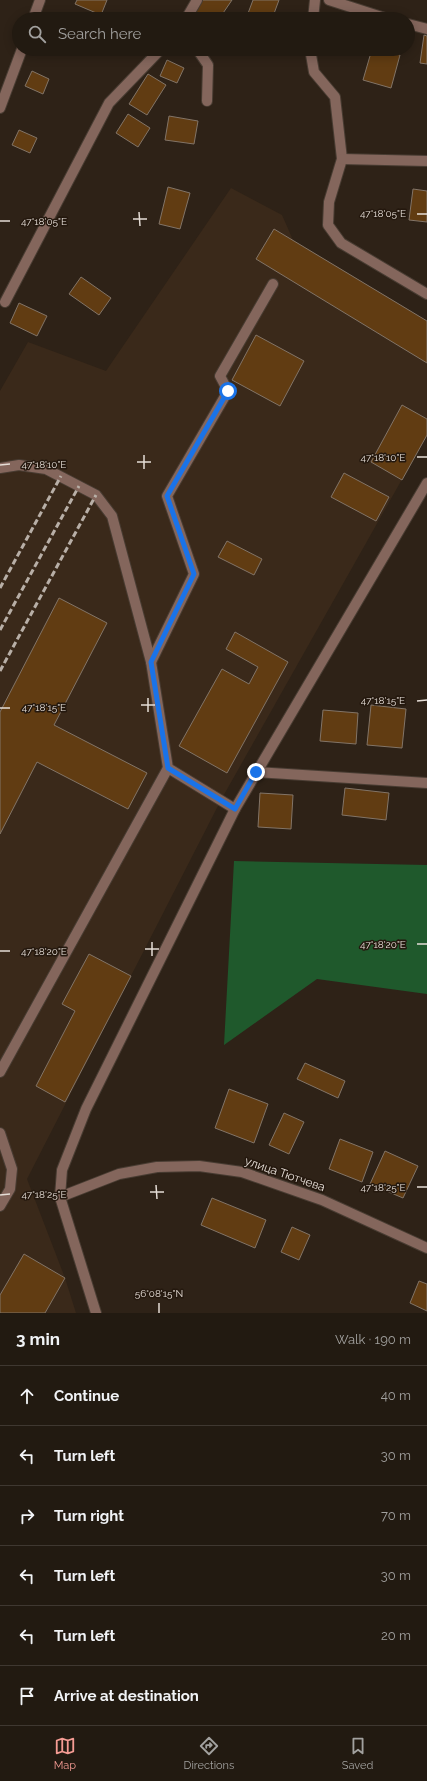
<!DOCTYPE html>
<html lang="en">
<head>
<meta charset="utf-8">
<style>
	:root { --surface:#221a11; --page:#2a231a; --text:#f1f3f6; --muted:#a2a19f; --line:#3f3831; --accent:#f59c94 }
	body { margin:0; font-family:Raleway,sans-serif; background:var(--page); color:var(--text) }
	.stop { position:absolute; width:12px; height:12px; margin:-9px; border:3px solid #1a73e8; border-radius:50%; background:#fff }
	.stop.end { background:#1a73e8; border-color:#fff; box-shadow:0 1px 4px #0008 }
	.list { margin:0; padding:0; list-style:none }
	h2 { display:flex; justify-content:space-between; align-items:center; height:52px; margin:0; padding:0 16px; font-size:17px }
	h2 small { font-size:13px; font-weight:400; color:var(--muted) }
	.list li { display:grid; grid-template-columns:26px 1fr auto; gap:12px; align-items:center; box-sizing:border-box; height:60px; padding:0 16px; border-top:1px solid var(--line) }
	.list b { display:block; font-size:15px; white-space:nowrap }
	.list em { font-size:13px; font-style:normal; color:var(--muted) }
	.icon { flex:none; width:22px; height:22px; fill:none; stroke:currentColor; stroke-width:2; stroke-linecap:round; stroke-linejoin:round }
	.map { position:relative; flex:none; width:427px; height:1313px; overflow:hidden }
	.search { position:absolute; background:var(--surface); box-shadow:0 2px 10px #0003; left:12px; right:12px; top:12px; height:44px; display:flex; align-items:center; gap:10px; box-sizing:border-box; padding:0 14px; border-radius:22px; color:var(--muted); font-size:15px }
	.sheet { height:412px; background:var(--surface) }
	nav { display:flex; justify-content:space-around; align-items:center; box-sizing:border-box; height:56px; border-top:1px solid var(--line); background:var(--surface); font-size:11px; color:var(--muted) }
	nav a { display:grid; justify-items:center; gap:2px }
	nav .on { color:var(--accent) }
	.map>svg:first-child { display:block }
	.built { fill:#3a291a }
	.forest { fill:#1f592c }
	.building { fill:#613c12; stroke:#827467 }
	.lines { fill:none; stroke-linecap:round; stroke-linejoin:round }
	.minor-casing { stroke:#483c32; stroke-width:12 }
	.minor { stroke:#84665c; stroke-width:10 }
	.rail { stroke:#b8afa7; stroke-width:3; stroke-dasharray:6 3; stroke-linecap:butt }
	.route { stroke:#1a73e8; stroke-width:5 }
	.ticks { fill:none; stroke:#e5ddd6; stroke-width:1.5 }
	.labels { text-anchor:middle; stroke-width:3; stroke-linejoin:round; paint-order:stroke }
	.street-label { font-size:12px; fill:#e5ddd6; stroke:#24180e }
	.ticks-label { font-size:10px; text-anchor:middle; fill:#e5ddd6; stroke:#24180e; stroke-width:3; stroke-linejoin:round; paint-order:stroke }
</style>
</head>
<body>
<div class="map">
<svg width="427" height="1313" viewBox="0 0 427 1313">
	<rect width="100%" height="100%" fill="#2e2217"/>
	<path class="built" d="M231,188l51,27 11,25 134,81v114l-206,365 -194,379 38,99 11,35h-76v-922l28,-49 78,29z"/>
	<path class="forest" d="M234,861l193,4v129l-110,-15 -93,66z"/>
	<g class="building">
		<path d="M77,0h30l-6,15 -26,-11z"/>
		<path d="M202,0h30l-13,19h-13l-12,-8z"/>
		<path d="M253,0h26l-7,19h-17l-8,-3z"/>
		<path d="M424,35l3,1v28l-7,-1z"/>
		<path d="M372,49h6l22,6 -9,33 -28,-8z"/>
		<path d="M167,60l17,8 -7,15 -17,-7z"/>
		<path d="M32,71l17,8 -6,15 -18,-8z"/>
		<path d="M148,74l18,11 -19,30 -18,-11z"/>
		<path d="M128,114l22,14 -12,19 -22,-14z"/>
		<path d="M169,116l29,5 -4,23 -29,-4z"/>
		<path d="M19,130l18,8 -7,15 -18,-8z"/>
		<path d="M168,187l22,6 -10,36 -21,-5z"/>
		<path d="M413,189l14,2v31l-18,-2z"/>
		<path d="M274,229l153,92v42l-171,-104z"/>
		<path d="M81,277l30,21 -12,17 -30,-21z"/>
		<path d="M19,303l28,13 -10,20 -27,-13z"/>
		<path d="M256,335l48,26 -24,45 -48,-26z"/>
		<path d="M402,405l25,14v16l-25,45 -31,-18z"/>
		<path d="M344,473l45,24 -13,24 -45,-24z"/>
		<path d="M227,541l35,18 -8,16 -36,-18z"/>
		<path d="M59,598l48,25 -53,102 93,48 -19,36 -91,-47 -37,72v-122z"/>
		<path d="M235,632l53,30 -61,111 -48,-27 43,-77 27,15 9,-17 -32,-18z"/>
		<path d="M371,705l35,4 -4,39 -35,-3z"/>
		<path d="M323,710l35,3 -2,31 -36,-3z"/>
		<path d="M345,788l44,5 -3,27 -44,-5z"/>
		<path d="M260,793l33,2 -2,34 -33,-2z"/>
		<path d="M89,954l42,22 -66,126 -29,-16 39,-75 -13,-7z"/>
		<path d="M305,1063l40,18 -7,17 -41,-19z"/>
		<path d="M229,1089l39,15 -14,39 -39,-15z"/>
		<path d="M284,1113l20,9 -15,32 -20,-9z"/>
		<path d="M340,1139l33,13 -11,30 -33,-13z"/>
		<path d="M385,1151l33,15 -15,32 -33,-14z"/>
		<path d="M212,1198l54,22 -11,28 -54,-23z"/>
		<path d="M292,1227l18,8 -11,25 -18,-8z"/>
		<path d="M24,1254l41,24 -20,35h-45v-18z"/>
		<path d="M419,1281l8,3v27l-17,-8z"/>
	</g>
	<g class="lines">
		<g class="minor-casing">
			<g id="minor">
				<path d="M329,0l59,19"/>
				<path d="M33,19l7,-19"/>
				<path d="M186,19l11,-19"/>
				<path d="M313,19l2,-19"/>
				<path d="M408,24l19,5"/>
				<path d="M197,49l11,16 -1,36"/>
				<path d="M310,49l4,23 21,25 7,62 -13,43 -1,23 13,18 86,51"/>
				<path d="M0,108l22,-59"/>
				<path d="M342,159l85,2"/>
				<path d="M5,302l104,-199 52,-54"/>
				<path d="M0,468l19,-3 27,4 50,26 16,21 39,146 17,106 67,41"/>
				<path d="M151,662l43,-88 -27,-78 61,-105 -8,-15 53,-92"/>
				<path d="M256,772l171,11"/>
				<path d="M0,1072l168,-304"/>
				<path d="M0,1133l12,36 -2,20 -10,17"/>
				<path d="M60,1197l59,-23 38,-7 42,-1 43,6 80,28 105,48"/>
				<path d="M96,1313l-36,-116 2,-27 24,-61 149,-300 192,-326"/>
			</g>
		</g>
		<use href="#minor" class="minor"/>
		<g class="rail">
			<path d="M0,588l61,-112"/>
			<path d="M0,630l79,-144"/>
			<path d="M0,671l96,-176"/>
		</g>
	</g>
	<g class="lines">
		<path class="route" d="M228,391l-61,105 27,78 -43,88 17,106 67,41 21,-37"/>
	</g>
	<path class="ticks" d="M139,212l1,14M417,214h10M133,219h14M0,221h10M144,455v14M417,457h10M137,462h14M0,465l10,-1M148,698v14M417,701l10,-1M141,705h14M0,708h10M152,942v14M417,944h10M145,949h14M0,951h10M156,1185l1,14M417,1187h10M150,1192h14M0,1195l10,-1M159,1303v10"/>
	<g class="labels">
		<g class="street-label">
			<text transform="translate(285 1174) rotate(19)" y="4">улица Тютчева</text>
		</g>
	</g>
	<g class="ticks-label">
		<text x="383" y="217">47°18'05"E</text>
		<text x="44" y="225">47°18'05"E</text>
		<text x="383" y="461">47°18'10"E</text>
		<text x="44" y="468">47°18'10"E</text>
		<text x="383" y="704">47°18'15"E</text>
		<text x="44" y="711">47°18'15"E</text>
		<text x="383" y="948">47°18'20"E</text>
		<text x="44" y="955">47°18'20"E</text>
		<text x="383" y="1191">47°18'25"E</text>
		<text x="44" y="1198">47°18'25"E</text>
		<text x="159" y="1297">56°08'15"N</text>
	</g>
</svg>
<div class="stop" style="left:228px;top:391px"></div>
<div class="stop end" style="left:256px;top:772px"></div>
<div class="search"><svg class="icon" aria-label="search" viewBox="0 0 24 24"><circle cx="10" cy="10" r="6"/><path d="M15 15l6 6"/></svg>Search here</div>
</div>
<section class="sheet">
<h2>3 min<small>Walk · 190 m</small></h2>
<ul class="list">
<li><svg class="icon" aria-label="ahead" viewBox="0 0 24 24"><path d="M12 20V5M6 11l6-6 6 6"/></svg><div><b>Continue</b></div><em>40 m</em></li>
<li><svg class="icon" aria-label="left" viewBox="0 0 24 24"><path d="M17 20v-9H6M10 6l-5 5 5 5"/></svg><div><b>Turn left</b></div><em>30 m</em></li>
<li><svg class="icon" aria-label="right" viewBox="0 0 24 24"><path d="M7 20v-9h11M14 6l5 5-5 5"/></svg><div><b>Turn right</b></div><em>70 m</em></li>
<li><svg class="icon" aria-label="left" viewBox="0 0 24 24"><path d="M17 20v-9H6M10 6l-5 5 5 5"/></svg><div><b>Turn left</b></div><em>30 m</em></li>
<li><svg class="icon" aria-label="left" viewBox="0 0 24 24"><path d="M17 20v-9H6M10 6l-5 5 5 5"/></svg><div><b>Turn left</b></div><em>20 m</em></li>
<li><svg class="icon" aria-label="arrive" viewBox="0 0 24 24"><path d="M6 21V4h12l-3 4 3 4H6"/></svg><div><b>Arrive at destination</b></div></li>
</ul>
</section>
<nav>
<a class="on"><svg class="icon" aria-label="map" viewBox="0 0 24 24"><path d="M3 6l6-2 6 2 6-2v14l-6 2-6-2-6 2zM9 4v14M15 6v14"/></svg>Map</a>
<a><svg class="icon" aria-label="directions" viewBox="0 0 24 24"><path d="M12 3l9 9-9 9-9-9zM9 14v-3h6M13 9l2 2-2 2"/></svg>Directions</a>
<a><svg class="icon" aria-label="saved" viewBox="0 0 24 24"><path d="M7 4h10v16l-5-4-5 4z"/></svg>Saved</a>
</nav>
</body>
</html>
